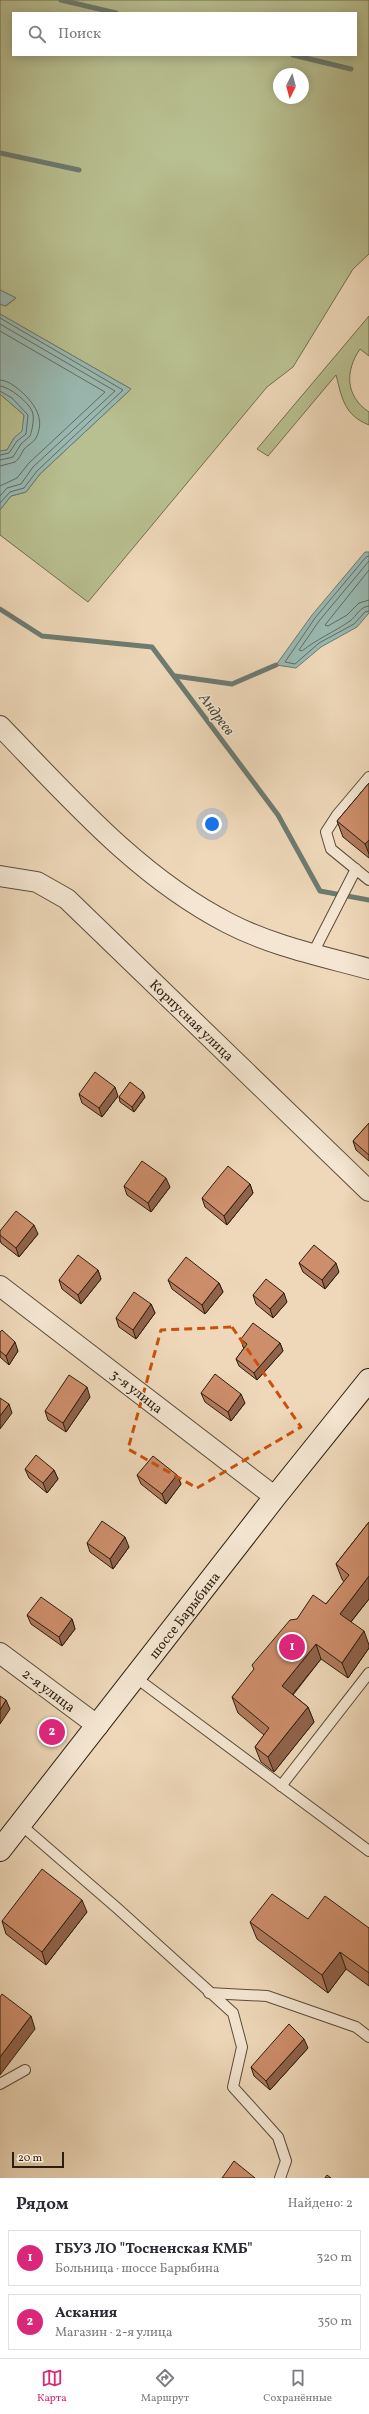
<!DOCTYPE html>
<html lang="ru">
<head>
<meta charset="utf-8">
<style>
	:root { --surface:#fff; --page:#f7f7f7; --text:#2b2b33; --muted:#7c7c81; --line:#e1e1e2; --accent:#db2777 }
	body { margin:0; font-family:Vollkorn,serif; background:var(--page); color:var(--text) }
	.compass { position:absolute; left:273px; top:68px; width:36px; height:36px; border-radius:50%; background:var(--surface); box-shadow:0 2px 10px #0003; rotate:186deg }
	.scale { position:absolute; left:12px; bottom:10px; width:52px; box-sizing:border-box; padding-left:4px; border:2px solid #2c1e0f; border-top:0; font-size:11px; line-height:14px; white-space:nowrap; color:#2c1e0f; -webkit-text-stroke:3px #f4e6d2; paint-order:stroke }
	.you { position:absolute; left:212px; top:824px; width:14px; height:14px; margin:-10px; border:3px solid #fff; border-radius:50%; background:#1a73e8; box-shadow:0 0 0 6px #1a73e833 }
	.badge { display:grid; place-items:center; width:26px; height:26px; border-radius:50%; background:var(--accent); color:#fff; font-size:13px; font-weight:700 }
	.pin { position:absolute; translate:-50% -50%; border:2px solid #fff; box-shadow:0 1px 4px #0006 }
	.list { margin:0; padding:0; list-style:none }
	h2 { display:flex; justify-content:space-between; align-items:center; height:52px; margin:0; padding:0 16px; font-size:17px }
	h2 small { font-size:13px; font-weight:400; color:var(--muted) }
	.list li { display:grid; grid-template-columns:26px 1fr auto; gap:12px; align-items:center; box-sizing:border-box; height:56px; margin:0 8px 8px; padding:0 8px; border:1px solid var(--line); border-radius:0px }
	.list b { display:block; font-size:15px; white-space:nowrap }
	.list p { margin:0; font-size:13px; white-space:nowrap; color:var(--muted) }
	.list em { font-size:13px; font-style:normal; color:var(--muted) }
	.icon { flex:none; width:22px; height:22px; fill:none; stroke:currentColor; stroke-width:2; stroke-linecap:round; stroke-linejoin:round }
	.map { position:relative; flex:none; width:369px; height:2178px; overflow:hidden }
	.search { position:absolute; background:var(--surface); box-shadow:0 2px 10px #0003; left:12px; right:12px; top:12px; height:44px; display:flex; align-items:center; gap:10px; box-sizing:border-box; padding:0 14px; border-radius:0px; color:var(--muted); font-size:15px }
	.sheet { height:180px; background:var(--surface) }
	nav { display:flex; justify-content:space-around; align-items:center; box-sizing:border-box; height:56px; border-top:1px solid var(--line); background:var(--surface); font-size:11px; color:var(--muted) }
	nav a { display:grid; justify-items:center; gap:2px }
	nav .on { color:var(--accent) }
	.map>svg:first-child { display:block }
	.green { fill:#b8bf90; stroke:#726e50; fill-rule:evenodd }
	.water { fill:#99b9b2; stroke:#6d7b71 }
	.lines { fill:none; stroke-linecap:round; stroke-linejoin:round }
	.shore { stroke:#626c60; stroke-width:1 }
	.stream { stroke:#6d7b71; stroke-width:5 }
	.lane-casing { stroke:#5c4c3a; stroke-width:12 }
	.street-casing { stroke:#5c4c3a; stroke-width:22 }
	.secondary-casing { stroke:#2c1e0f; stroke-width:24 }
	.lane { stroke:#f4e6d2; stroke-width:10 }
	.street { stroke:#f4e6d2; stroke-width:20 }
	.secondary { stroke:#f4e6d2; stroke-width:22 }
	.wall { fill:#b07a5c; stroke:#2c1e0f }
	.shaded-wall { fill:#90634b; stroke:#2c1e0f }
	.building { fill:#cd8e6b; stroke:#2c1e0f }
	.marked { fill:none; stroke:#cc500c; stroke-width:3; stroke-dasharray:8 5; stroke-linejoin:round }
	.labels { text-anchor:middle; stroke-width:3; stroke-linejoin:round; paint-order:stroke }
	.street-label { font-size:14px; fill:#2c1e0f; stroke:#f4e6d2 }
	.water-label { font-size:15px; font-style:italic; fill:#4d4c40; stroke:#f4e6d2 }
</style>
</head>
<body>
<div class="map">
<svg width="369" height="2178" viewBox="0 0 369 2178">
	<rect width="100%" height="100%" fill="#eed8b9"/>
	<filter id="stains"><feTurbulence type="fractalNoise" baseFrequency=".005" numOctaves="4"/><feColorMatrix values="0 0 0 0 .2 0 0 0 0 .09 0 0 0 0 .02 0 0 0 .5 -.17"/></filter>
	<radialGradient id="worn" r=".72"><stop offset=".6" stop-color="#630" stop-opacity="0"/><stop offset="1" stop-color="#630" stop-opacity=".3"/></radialGradient>
	<g class="green">
		<path d="M0,0h369v254l-16,15 -60,98 -26,20 -179,215 -88,-67v-25l11,-14 15,-4 14,-18 91,-85 -131,-75v-10l6,2 10,-8 -16,-8zM13,13h343v42h-343zM279,74h24v24h-24z"/>
		<path d="M369,316v40l-9,-7c-15,22 -15,47 9,63v13c-25,-10 -27,-27 -33,-50l-68,81 -11,-7z"/>
		<path d="M0,394l24,21 -1,16 -9,7 -7,12 -7,1z"/>
	</g>
	<g class="water">
		<path d="M0,290l16,8 -11,8 -5,-2z"/>
		<path d="M0,314l131,75 -91,85 -14,18 -15,4 -11,14v-59l7,-1 7,-12 8,-7 2,-16 -24,-21z"/>
		<path d="M365,552h4v61l-12,14 -36,20 -25,21 -20,-3 36,-50z"/>
	</g>
	<g class="lines">
		<g class="shore">
			<path d="M0,318l123,72 -86,81 -13,17 -14,4 -10,11"/>
			<path d="M0,324l115,67 -82,76 -12,17 -14,4 -7,8"/>
			<path d="M0,331l105,61 -76,71 -12,15 -17,8"/>
			<path d="M0,380c10,1 17,8 24,14 12,12 21,26 12,44 -3,5 -8,7 -12,11 -3,5 -4,9 -9,13l-15,4"/>
			<path d="M0,386c10,1 28,16 32,25 3,6 0,20 -2,25l-9,8 -8,13 -13,3"/>
			<path d="M0,391l12,7 16,17 -2,19 -9,7 -8,12 -9,2"/>
			<path d="M369,556l-3,1 -51,61 -30,44 10,2 24,-21 35,-19 11,-12 4,-1"/>
			<path d="M369,561l-50,60 -20,29 3,1c15,-12 32,-19 48,-30 7,-5 9,-14 19,-15"/>
			<path d="M369,570l-44,55 3,1 19,-11 12,-12 10,-3"/>
		</g>
		<g class="stream">
			<path d="M61,0l55,13"/>
			<path d="M293,55l58,14"/>
			<path d="M0,153l79,17"/>
			<path d="M0,609l42,27 110,11 126,168 42,76 49,9"/>
			<path d="M175,676l57,8 44,-19"/>
		</g>
		<g class="lane-casing">
			<g id="lane">
				<path d="M369,777l-32,38 -11,17 5,17 38,31"/>
				<path d="M313,953l43,-84"/>
				<path d="M135,1677l234,174"/>
				<path d="M281,1786l88,-113"/>
				<path d="M20,1824l97,84 116,105 9,34 -9,40 45,50 8,24 -6,17"/>
				<path d="M209,1993l58,3 89,31 13,10"/>
				<path d="M0,2084l25,-14"/>
			</g>
		</g>
		<g class="street-casing">
			<g id="street">
				<path d="M0,726c69,71 138,151 228,197 44,23 94,33 141,46"/>
				<path d="M0,876l37,6 30,17 302,292"/>
				<path d="M0,1286l275,211"/>
				<path d="M0,1653l98,73"/>
			</g>
		</g>
		<g class="secondary-casing">
			<path id="secondary" d="M0,1850l275,-353 94,-117"/>
		</g>
		<use href="#lane" class="lane"/>
		<use href="#street" class="street"/>
		<use href="#secondary" class="secondary"/>
	</g>
	<g class="wall">
		<path d="M369,783v75l-26,-21 -6,-16z"/>
		<path d="M79,1094l39,2 -16,21 -20,-14z"/>
		<path d="M119,1097h26l-11,15 -14,-10z"/>
		<path d="M369,1123v38l-13,-11 -3,-9z"/>
		<path d="M250,1184l3,9 -26,32 -22,-18 -3,-9z"/>
		<path d="M124,1186l46,1 -19,25 -24,-17z"/>
		<path d="M0,1231l38,3 -19,23 -18,-14 -1,-3z"/>
		<path d="M299,1263l40,9 -14,17 -22,-17z"/>
		<path d="M98,1270l3,9 -20,25 -19,-15 -3,-9z"/>
		<path d="M168,1280l51,3 4,9 -18,22 -33,-25z"/>
		<path d="M253,1295l34,7 -14,16 -17,-14z"/>
		<path d="M151,1304l4,9 -19,26 -17,-12 -3,-9z"/>
		<path d="M0,1332l18,19 -9,14 -9,-8z"/>
		<path d="M241,1339l39,4 3,8 -26,29 -18,-14 -3,-7 8,-11 -1,-1z"/>
		<path d="M201,1393l44,10 -14,18 -26,-19z"/>
		<path d="M90,1397l-24,35 -18,-12 -3,-9z"/>
		<path d="M25,1469l29,1 4,9 -11,14 -18,-15z"/>
		<path d="M137,1475h40l4,9 -15,20 -25,-20z"/>
		<path d="M369,1522v77l-18,23 18,23v3l-21,30 -27,-19 -28,36 15,12 6,15 -40,50 -13,-10 -6,-15 9,-12 -26,-22 -6,-16 65,-78 29,-15 18,-22 -2,-3 -6,-15z"/>
		<path d="M87,1543l42,4 -16,22 -23,-17z"/>
		<path d="M27,1615l45,4 3,10 -13,17 -31,-22z"/>
		<path d="M87,1912l-41,53 -40,-31 -4,-13z"/>
		<path d="M308,1919l61,9v58l-23,-17 -18,24 -71,-54 -7,-17z"/>
		<path d="M308,2048l-38,42 -16,-14 -3,-9z"/>
	</g>
	<g class="shaded-wall">
		<path d="M369,840v14l-4,-10z"/>
		<path d="M115,1087l3,9 -16,21 -3,-9z"/>
		<path d="M143,1092l2,5 -11,15 -2,-5z"/>
		<path d="M166,1178l4,9 -19,25 -3,-9z"/>
		<path d="M250,1184l3,9 -26,32 -3,-9z"/>
		<path d="M34,1225l4,9 -19,23 -3,-9z"/>
		<path d="M336,1263l3,9 -14,17 -3,-9z"/>
		<path d="M98,1270l3,9 -20,25 -3,-9z"/>
		<path d="M219,1283l4,9 -18,22 -3,-9z"/>
		<path d="M284,1293l3,9 -14,16 -3,-9z"/>
		<path d="M151,1304l4,9 -19,26 -3,-9z"/>
		<path d="M15,1342l3,9 -9,14 -3,-9z"/>
		<path d="M280,1343l3,8 -26,29 -3,-7z"/>
		<path d="M87,1387l3,10 -24,35 -3,-9z"/>
		<path d="M241,1394l4,9 -14,18 -3,-9z"/>
		<path d="M9,1404l3,9 -12,16v-13z"/>
		<path d="M54,1470l4,9 -11,14 -4,-10z"/>
		<path d="M177,1475l4,9 -15,20 -4,-10z"/>
		<path d="M125,1537l4,10 -16,22 -3,-10z"/>
		<path d="M369,1576v23l-24,30 -5,-15z"/>
		<path d="M72,1619l3,10 -13,17 -3,-9z"/>
		<path d="M364,1631l5,14v3l-21,30 -6,-15z"/>
		<path d="M316,1644l5,15 -34,42 -5,-15z"/>
		<path d="M6,1700l4,9 -10,15v-14z"/>
		<path d="M308,1707l6,15 -40,50 -6,-15z"/>
		<path d="M82,1900l5,12 -41,53 -4,-13z"/>
		<path d="M340,1952l6,17 -18,24 -6,-18z"/>
		<path d="M31,2016l4,13 -35,46v-18z"/>
		<path d="M304,2039l4,9 -38,42 -4,-9z"/>
	</g>
	<g class="building">
		<path d="M369,783v57l-4,4 -28,-23z"/>
		<path d="M95,1072l20,15 -16,21 -20,-14z"/>
		<path d="M130,1082l13,10 -11,15 -13,-10z"/>
		<path d="M369,1123v32l-16,-14z"/>
		<path d="M142,1161l24,17 -18,25 -24,-17z"/>
		<path d="M228,1166l22,18 -26,32 -22,-18z"/>
		<path d="M16,1211l18,14 -18,23 -16,-13v-4z"/>
		<path d="M314,1245l22,18 -14,17 -23,-17z"/>
		<path d="M78,1255l20,15 -20,25 -19,-15z"/>
		<path d="M186,1257l33,26 -17,22 -34,-25z"/>
		<path d="M266,1279l18,14 -14,16 -17,-14z"/>
		<path d="M134,1292l17,12 -18,26 -17,-12z"/>
		<path d="M253,1323l27,20 -26,30 -18,-14 11,-15 -6,-5z"/>
		<path d="M2,1330l13,12 -9,14 -6,-5v-19z"/>
		<path d="M215,1374l26,20 -13,18 -27,-19z"/>
		<path d="M69,1375l18,12 -24,36 -18,-12z"/>
		<path d="M0,1398l9,6 -9,12z"/>
		<path d="M36,1455l18,15 -11,13 -18,-14z"/>
		<path d="M153,1456l24,19 -15,19 -25,-19z"/>
		<path d="M102,1521l23,16 -15,22 -23,-16z"/>
		<path d="M369,1522v54l-29,38 24,17 -22,32 -26,-19 -34,42 26,21 -40,50 -13,-10 14,-19 -37,-31 22,-28 -2,-4 38,-45 7,-1 16,-24 13,9 23,-29 -13,-11z"/>
		<path d="M41,1597l31,22 -13,18 -32,-22z"/>
		<path d="M0,1696l6,4 -6,10z"/>
		<path d="M42,1869l40,31 -40,52 -40,-31z"/>
		<path d="M272,1894l36,25 17,-23 44,32v45l-29,-21 -18,23 -72,-53z"/>
		<path d="M2,1994l29,22 -31,41v-60z"/>
		<path d="M289,2024l15,15 -38,42 -15,-14z"/>
		<path d="M234,2161l21,17h-33z"/>
		<path d="M327,2175l4,3h-6z"/>
	</g>
	<path class="marked" d="M232,1327l69,100 -104,61 -69,-39 33,-119z"/>
	<g class="labels">
		<g class="street-label">
			<text transform="translate(192 1020) rotate(44)" y="5">Корпусная улица</text>
			<text transform="translate(137 1391) rotate(38)" y="5">3-я улица</text>
			<text transform="translate(184 1615) rotate(-52)" y="5">шоссе Барыбина</text>
			<text transform="translate(49 1690) rotate(37)" y="5">2-я улица</text>
		</g>
		<g class="water-label">
			<text transform="translate(217 714) rotate(53)" y="5">Андреев</text>
		</g>
	</g>
	<rect width="100%" height="100%" filter="url(#stains)"/>
	<rect width="100%" height="100%" fill="url(#worn)"/>
</svg>
<svg class="compass" viewBox="-18 -18 36 36"><path d="M0-13l5 13h-10z" fill="#e53935"/><path d="M0 13l5-13h-10z" fill="#7c7c81"/></svg>
<div class="scale">20 m</div>
<div class="you"></div>
<div class="pin badge" style="left:292px;top:1647px">1</div>
<div class="pin badge" style="left:52px;top:1732px">2</div>
<div class="search"><svg class="icon" aria-label="search" viewBox="0 0 24 24"><circle cx="10" cy="10" r="6"/><path d="M15 15l6 6"/></svg>Поиск</div>
</div>
<section class="sheet">
<h2>Рядом<small>Найдено: 2</small></h2>
<ul class="list">
<li><span class="badge">1</span><div><b>ГБУЗ ЛО &quot;Тосненская КМБ&quot;</b><p>Больница · шоссе Барыбина</p></div><em>320 m</em></li>
<li><span class="badge">2</span><div><b>Аскания</b><p>Магазин · 2-я улица</p></div><em>350 m</em></li>
</ul>
</section>
<nav>
<a class="on"><svg class="icon" aria-label="map" viewBox="0 0 24 24"><path d="M3 6l6-2 6 2 6-2v14l-6 2-6-2-6 2zM9 4v14M15 6v14"/></svg>Карта</a>
<a><svg class="icon" aria-label="directions" viewBox="0 0 24 24"><path d="M12 3l9 9-9 9-9-9zM9 14v-3h6M13 9l2 2-2 2"/></svg>Маршрут</a>
<a><svg class="icon" aria-label="saved" viewBox="0 0 24 24"><path d="M7 4h10v16l-5-4-5 4z"/></svg>Сохранённые</a>
</nav>
</body>
</html>
